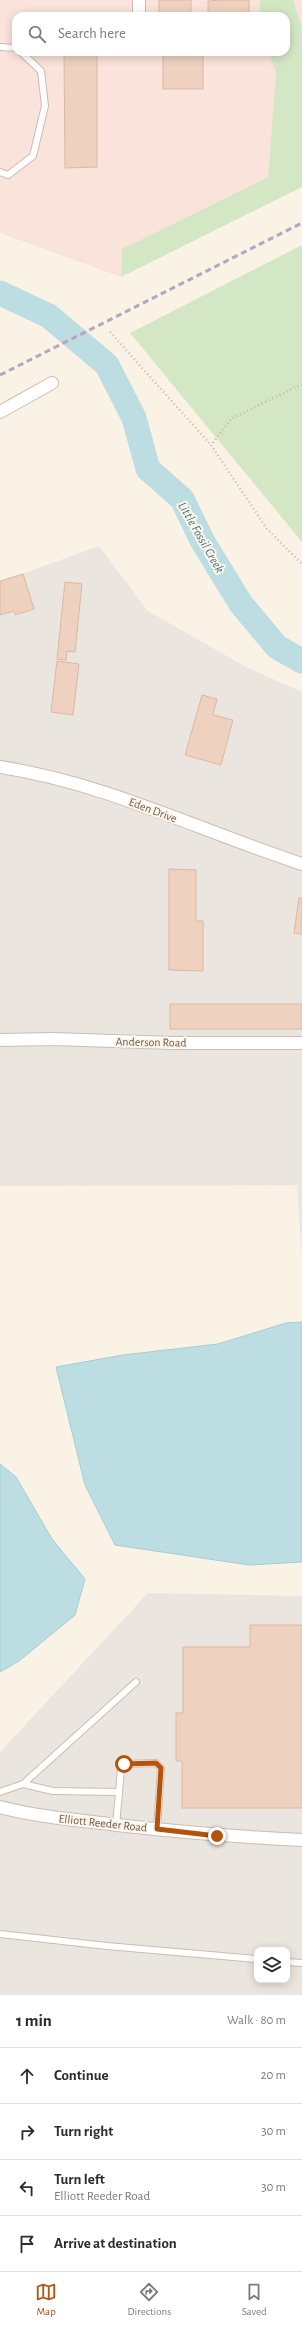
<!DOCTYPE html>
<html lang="en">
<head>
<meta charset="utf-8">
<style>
	:root { --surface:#fff; --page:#f2f2f3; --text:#2b2b33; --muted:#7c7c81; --line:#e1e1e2; --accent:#b45309 }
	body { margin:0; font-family:"Alegreya Sans",sans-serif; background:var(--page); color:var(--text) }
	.controls { position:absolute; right:12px; bottom:12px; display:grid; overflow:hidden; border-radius:8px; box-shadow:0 2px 10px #0003 }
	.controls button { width:36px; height:36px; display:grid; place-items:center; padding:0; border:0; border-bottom:1px solid var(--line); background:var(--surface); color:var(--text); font:20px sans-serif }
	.stop { position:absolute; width:12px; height:12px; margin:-9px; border:3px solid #b45309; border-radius:50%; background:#fff }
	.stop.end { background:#b45309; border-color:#fff; box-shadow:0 1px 4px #0008 }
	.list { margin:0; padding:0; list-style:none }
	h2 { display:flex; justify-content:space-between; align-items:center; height:52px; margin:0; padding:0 16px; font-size:17px }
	h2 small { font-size:13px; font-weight:400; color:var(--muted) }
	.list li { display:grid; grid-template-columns:26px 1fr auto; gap:12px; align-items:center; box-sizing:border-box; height:56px; padding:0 16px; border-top:1px solid var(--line) }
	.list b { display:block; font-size:15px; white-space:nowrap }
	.list p { margin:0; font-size:13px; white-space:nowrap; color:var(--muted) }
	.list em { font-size:13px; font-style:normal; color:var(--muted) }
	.icon { flex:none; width:22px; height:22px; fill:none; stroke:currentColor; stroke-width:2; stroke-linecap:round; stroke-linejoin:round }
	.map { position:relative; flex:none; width:302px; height:1995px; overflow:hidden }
	.search { position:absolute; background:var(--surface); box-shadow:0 2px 10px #0003; left:12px; right:12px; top:12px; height:44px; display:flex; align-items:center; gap:10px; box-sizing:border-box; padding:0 14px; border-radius:12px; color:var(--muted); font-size:15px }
	.sheet { height:276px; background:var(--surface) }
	nav { display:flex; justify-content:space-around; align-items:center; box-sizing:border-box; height:56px; border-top:1px solid var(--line); background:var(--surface); font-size:11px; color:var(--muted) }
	nav a { display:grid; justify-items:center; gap:2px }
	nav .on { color:var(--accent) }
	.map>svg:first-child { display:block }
	.commercial { fill:#fae3da }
	.industrial { fill:#ebe5df; fill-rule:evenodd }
	.green { fill:#d4e7c5 }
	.water { fill:#bcdee3; stroke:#a3cdd4 }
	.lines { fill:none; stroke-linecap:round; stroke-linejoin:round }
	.river { stroke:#bcdee3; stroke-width:25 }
	.building { fill:#eed1bf; stroke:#dfb7a1 }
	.service-casing { stroke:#cdbcb0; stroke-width:8 }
	.minor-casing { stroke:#cdbcb0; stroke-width:14 }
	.path { stroke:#d3b4a3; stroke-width:2.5; stroke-dasharray:1 3; stroke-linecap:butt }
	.service { stroke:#fff; stroke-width:6 }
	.minor { stroke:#fff; stroke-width:12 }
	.rail { stroke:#b4a5c3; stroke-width:3; stroke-dasharray:6 4; stroke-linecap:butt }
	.route { stroke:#b45309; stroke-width:5 }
	.labels { text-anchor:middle; stroke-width:4; stroke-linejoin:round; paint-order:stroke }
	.street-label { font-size:12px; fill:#72594d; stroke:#fef6ec }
	.water-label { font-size:13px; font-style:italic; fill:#45757d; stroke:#fef6ec }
</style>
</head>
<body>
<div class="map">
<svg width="302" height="1995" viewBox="0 0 302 1995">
	<rect width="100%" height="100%" fill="#fbf2e6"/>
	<g class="commercial">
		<path d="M0,0h260v16h-244v36h253l7,21 -8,104 -146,72 -1,28 -121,-44z"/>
		<path d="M293,0h9v28l-9,-24z"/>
	</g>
	<g class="industrial">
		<path d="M99,546l49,65 98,56 56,25v567l-5,-74 -297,1v-604z"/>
		<path d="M148,1593l154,3v399h-302v-243zM257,1950h30v30h-30z"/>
	</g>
	<g class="green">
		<path d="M260,0h33l9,28v159l-181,90 1,-28 146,-72 8,-104 -7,-21h17v-36h-26z"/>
		<path d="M302,245v297l-172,-209z"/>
	</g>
	<g class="water">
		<path d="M302,1322v240l-53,3 -134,-20 -30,-60 -29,-118 67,-12 95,-11 68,-21z"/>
		<path d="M0,1464l16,13 36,62 33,40 -10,36 -56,46 -19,11z"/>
	</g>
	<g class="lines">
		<path class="river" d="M0,293l49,23 58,49 27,53 14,51 34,30 21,43 38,62 36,43 25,14"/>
	</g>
	<g class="building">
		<rect x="159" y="0" width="32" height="16"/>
		<path d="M221,0h28v16h-41v-15z"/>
		<path d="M64,52h33v115l-32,1z"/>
		<rect x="163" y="52" width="40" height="37"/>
		<path d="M23,574l11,35 -19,6 -1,-4 -14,4v-34z"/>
		<path d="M65,582l17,2 -7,68 -8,-1 -1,9 -9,-1z"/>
		<path d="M57,661l22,3 -6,51 -22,-3z"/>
		<path d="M202,695l15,4 -4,16 20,5 -12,45 -36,-10z"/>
		<path d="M169,869l27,1v51h7v50l-34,-1z"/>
		<path d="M299,898h3v36l-8,-1z"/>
		<rect x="170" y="1004" width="132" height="25"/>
		<path d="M250,1625h52v183h-120v-47h-6v-48h7v-66h67z"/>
	</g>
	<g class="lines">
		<g class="service-casing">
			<g id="service">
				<path d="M0,47l16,1"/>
				<path d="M0,172l8,3 25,-19 12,-50 -4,-35 -20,-19"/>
				<path d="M23,1784l30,7 66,1 2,-24 3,-4 32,-1 5,5 -4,61"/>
				<path d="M0,1792l23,-8 113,-102"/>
				<path d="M116,1825l3,-33"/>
				<path d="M0,1934l107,12 150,13"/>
				<path d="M287,1962l15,1"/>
			</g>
		</g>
		<g class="minor-casing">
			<g id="minor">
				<path d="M139,16v-16"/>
				<path d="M0,412l52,-29"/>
				<path d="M0,767c105,16 201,64 302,97"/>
				<path d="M0,1040l54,-1 119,4h129"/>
				<path d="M0,1807c38,10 78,13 117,18 62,7 123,12 185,15"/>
			</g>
		</g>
		<g class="path">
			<path d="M110,332l101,113"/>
			<path d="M302,384l-71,35 -20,26 56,84 35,35"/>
		</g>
		<use href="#service" class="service"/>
		<use href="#minor" class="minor"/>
		<path class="rail" d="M0,375l302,-152"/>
	</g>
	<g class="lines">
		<path class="route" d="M124,1764l32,-1 5,5 -4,61 60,7"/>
	</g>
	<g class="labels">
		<g class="street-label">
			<text transform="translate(153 810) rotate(21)" y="4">Eden Drive</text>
			<text transform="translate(151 1042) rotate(1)" y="4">Anderson Road</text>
			<text transform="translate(103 1823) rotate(6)" y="4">Elliott Reeder Road</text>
		</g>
		<g class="water-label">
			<text transform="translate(202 537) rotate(60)" y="5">Little Fossil Creek</text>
		</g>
	</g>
</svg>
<div class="controls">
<button><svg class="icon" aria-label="layers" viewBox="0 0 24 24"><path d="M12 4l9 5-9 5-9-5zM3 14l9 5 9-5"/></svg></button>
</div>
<div class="stop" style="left:124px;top:1764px"></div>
<div class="stop end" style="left:217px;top:1836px"></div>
<div class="search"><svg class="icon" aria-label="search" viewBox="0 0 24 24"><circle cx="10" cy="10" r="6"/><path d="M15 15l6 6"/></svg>Search here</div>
</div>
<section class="sheet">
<h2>1 min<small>Walk · 80 m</small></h2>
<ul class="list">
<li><svg class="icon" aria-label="ahead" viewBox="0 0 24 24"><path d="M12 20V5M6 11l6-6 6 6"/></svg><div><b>Continue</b></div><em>20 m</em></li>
<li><svg class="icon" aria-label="right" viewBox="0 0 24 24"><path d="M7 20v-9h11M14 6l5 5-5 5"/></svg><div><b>Turn right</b></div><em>30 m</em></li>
<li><svg class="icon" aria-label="left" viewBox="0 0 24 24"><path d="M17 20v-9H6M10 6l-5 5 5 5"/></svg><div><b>Turn left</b><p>Elliott Reeder Road</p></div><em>30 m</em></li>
<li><svg class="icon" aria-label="arrive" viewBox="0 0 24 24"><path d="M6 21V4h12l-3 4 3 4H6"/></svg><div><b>Arrive at destination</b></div></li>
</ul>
</section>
<nav>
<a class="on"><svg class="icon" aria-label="map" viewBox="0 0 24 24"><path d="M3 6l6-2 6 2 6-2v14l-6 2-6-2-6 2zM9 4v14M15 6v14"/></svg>Map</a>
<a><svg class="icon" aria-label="directions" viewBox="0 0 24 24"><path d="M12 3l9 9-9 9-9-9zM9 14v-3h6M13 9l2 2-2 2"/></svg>Directions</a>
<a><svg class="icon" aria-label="saved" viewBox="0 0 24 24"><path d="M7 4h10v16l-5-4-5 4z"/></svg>Saved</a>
</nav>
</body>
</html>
